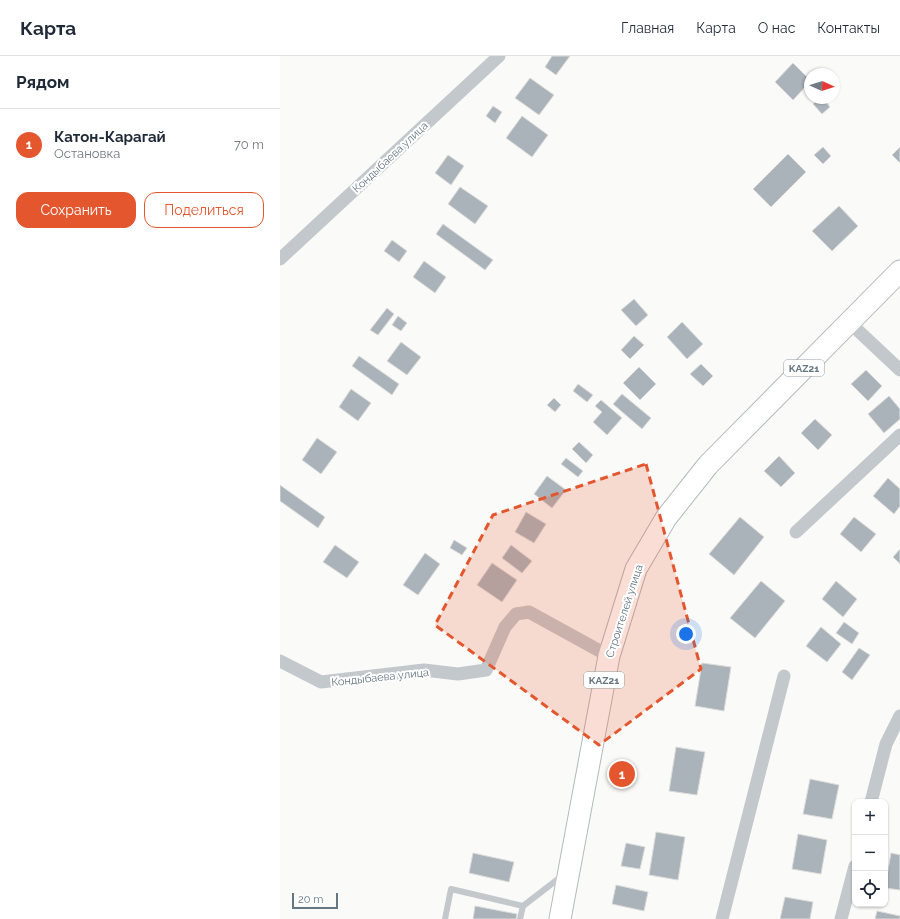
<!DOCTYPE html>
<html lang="ru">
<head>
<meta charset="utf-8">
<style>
	:root { --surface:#fff; --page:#f2f2f3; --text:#1f2937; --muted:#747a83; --line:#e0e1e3; --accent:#e4572e }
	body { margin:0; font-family:Raleway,sans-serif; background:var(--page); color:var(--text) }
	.controls { position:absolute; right:12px; bottom:12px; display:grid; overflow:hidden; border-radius:8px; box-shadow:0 1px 3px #0004 }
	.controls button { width:36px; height:36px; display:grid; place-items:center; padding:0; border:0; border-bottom:1px solid var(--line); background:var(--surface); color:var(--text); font:20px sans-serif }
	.compass { position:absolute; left:524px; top:12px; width:36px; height:36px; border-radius:50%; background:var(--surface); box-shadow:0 1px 3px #0004; rotate:93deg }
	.scale { position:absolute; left:12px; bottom:10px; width:46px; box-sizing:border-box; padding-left:4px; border:2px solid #657683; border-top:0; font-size:11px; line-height:14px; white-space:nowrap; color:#657683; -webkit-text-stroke:3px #fff; paint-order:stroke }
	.you { position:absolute; left:406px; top:578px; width:14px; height:14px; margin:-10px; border:3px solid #fff; border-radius:50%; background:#1a73e8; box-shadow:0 0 0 6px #1a73e833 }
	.badge { display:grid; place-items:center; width:26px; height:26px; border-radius:50%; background:var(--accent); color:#fff; font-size:13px; font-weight:700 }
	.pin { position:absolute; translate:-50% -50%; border:2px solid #fff; box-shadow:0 1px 4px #0006 }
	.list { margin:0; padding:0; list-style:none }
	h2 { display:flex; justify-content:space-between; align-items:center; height:52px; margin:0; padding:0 16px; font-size:17px }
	h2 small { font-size:13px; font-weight:400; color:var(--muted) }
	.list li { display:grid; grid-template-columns:26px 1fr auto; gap:12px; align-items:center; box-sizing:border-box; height:72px; padding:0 16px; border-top:1px solid var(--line) }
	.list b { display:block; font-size:15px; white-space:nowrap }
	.list p { margin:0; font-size:13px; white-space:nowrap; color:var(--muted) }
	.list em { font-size:13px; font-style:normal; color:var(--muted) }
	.actions { display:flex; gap:8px; padding:12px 16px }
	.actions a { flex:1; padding:9px 0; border:1px solid var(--accent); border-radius:12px; text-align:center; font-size:14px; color:var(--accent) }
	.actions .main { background:var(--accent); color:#fff }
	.icon { flex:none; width:22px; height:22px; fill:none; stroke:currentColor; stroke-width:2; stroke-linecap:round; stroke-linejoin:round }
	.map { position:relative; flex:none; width:620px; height:863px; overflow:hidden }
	header { display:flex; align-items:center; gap:24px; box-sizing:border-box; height:56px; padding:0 20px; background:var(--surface); border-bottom:1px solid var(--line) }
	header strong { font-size:19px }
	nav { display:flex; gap:22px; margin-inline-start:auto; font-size:14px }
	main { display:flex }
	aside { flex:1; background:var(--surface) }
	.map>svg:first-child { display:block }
	.building { fill:#aab3b9; stroke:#dcdcda }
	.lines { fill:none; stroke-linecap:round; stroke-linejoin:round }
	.trunk-casing { stroke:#b4b9bd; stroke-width:23 }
	.service { stroke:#c3c8cc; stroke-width:6 }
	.minor { stroke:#c3c8cc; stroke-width:13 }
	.trunk { stroke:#fff; stroke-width:21 }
	.marked { fill:#e4572e; fill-opacity:0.2; stroke:#e4572e; stroke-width:3; stroke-dasharray:8 5; stroke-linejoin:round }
	.labels { text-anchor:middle; stroke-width:4; stroke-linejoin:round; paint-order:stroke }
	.shield { fill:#fff; stroke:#939fa8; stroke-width:1 }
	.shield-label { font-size:10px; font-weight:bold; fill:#657683 }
	.street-label { font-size:11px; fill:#657683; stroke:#fff }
</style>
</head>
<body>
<header>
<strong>Карта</strong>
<nav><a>Главная</a><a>Карта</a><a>О нас</a><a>Контакты</a></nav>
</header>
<main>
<aside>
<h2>Рядом<small></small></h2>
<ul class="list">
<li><span class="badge">1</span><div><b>Катон-Карагай</b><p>Остановка</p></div><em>70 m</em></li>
</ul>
<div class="actions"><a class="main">Сохранить</a><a>Поделиться</a></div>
</aside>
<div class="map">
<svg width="620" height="863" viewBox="0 0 620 863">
	<rect width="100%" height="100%" fill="#fafaf8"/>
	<g class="building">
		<path d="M272,0h18l-14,19 -11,-8z"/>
		<path d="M513,7l17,17v2l-17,18 -18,-18z"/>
		<path d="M250,22l24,17 -15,20 -24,-17z"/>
		<path d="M540,42h3l7,9 -8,7 -9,-10z"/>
		<path d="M213,50l9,6 -7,11 -9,-7z"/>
		<path d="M242,60l26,19 -16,22 -26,-19z"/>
		<path d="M543,91l8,9 -8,8 -9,-9z"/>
		<path d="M620,91v16l-8,-8z"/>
		<path d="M508,98l18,18 -35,35 -18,-18z"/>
		<path d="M168,99l16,11 -13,19 -16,-12z"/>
		<path d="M180,131l28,19 -13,18 -27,-20z"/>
		<path d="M559,150l19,20 -26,25 -20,-20z"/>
		<path d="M163,168l50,36 -8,10 -49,-36z"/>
		<path d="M112,184l15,11 -8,11 -15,-11z"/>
		<path d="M144,205l22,16 -11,16 -22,-16z"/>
		<path d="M354,243l14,16 -12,11 -15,-16z"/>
		<path d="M107,252l7,6 -16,21 -8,-5z"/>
		<path d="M118,260l9,7 -6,8 -9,-6z"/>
		<path d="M402,266l21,22 -16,15 -20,-22z"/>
		<path d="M354,280l10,9 -14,14 -9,-9z"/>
		<path d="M121,286l20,15 -14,18 -20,-14z"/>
		<path d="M79,300l40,28 -7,11 -40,-29z"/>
		<path d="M421,308l12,12 -10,10 -13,-12z"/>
		<path d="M359,311l17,17 -16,16 -17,-17z"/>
		<path d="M586,314l16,16 -14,15 -17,-17z"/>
		<path d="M298,328l15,11 -6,7 -14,-11z"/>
		<path d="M71,333l20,14 -13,18 -19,-14z"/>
		<path d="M342,338l29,24 -9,11 -29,-25z"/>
		<path d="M609,340l11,13v10l-16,14 -16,-19z"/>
		<path d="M274,342l7,7 -6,7 -8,-7z"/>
		<path d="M321,344l21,18 -15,17 -14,-13 9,-10 -7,-6z"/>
		<path d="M535,363l17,16 -14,15 -17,-17z"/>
		<path d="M37,382l20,14 -16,22 -19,-14z"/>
		<path d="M299,386l14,13 -7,8 -14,-14z"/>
		<path d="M499,400l16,17 -14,14 -17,-16z"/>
		<path d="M286,402l17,13 -5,6 -17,-13z"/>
		<path d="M267,420l19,14 -14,18 -18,-14z"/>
		<path d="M608,422l12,11v17l-6,8 -21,-18z"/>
		<path d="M0,429l45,32 -7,11 -38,-27z"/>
		<path d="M246,456l20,12 -12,19 -19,-11z"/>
		<path d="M460,461l24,20 -30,38 -25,-21z"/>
		<path d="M574,461l22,17 -15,18 -21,-18z"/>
		<path d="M174,484l13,8 -5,7 -12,-7z"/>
		<path d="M55,489l24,17 -12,16 -24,-16z"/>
		<path d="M231,489l21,16 -10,12 -20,-15z"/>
		<path d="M620,493v15l-7,-7z"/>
		<path d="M145,497l15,11 -22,31 -15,-10z"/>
		<path d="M212,507l25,17 -15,22 -25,-17z"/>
		<path d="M481,525l24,20 -30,37 -25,-20z"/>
		<path d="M556,525l21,18 -14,18 -21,-18z"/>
		<path d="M564,566l15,11 -7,11 -16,-11z"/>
		<path d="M541,571l20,17 -14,18 -21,-16z"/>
		<path d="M579,592l11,7 -18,25 -10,-8z"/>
		<path d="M422,607l29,4 -7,44 -29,-5z"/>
		<path d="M396,691l29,5 -8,43 -28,-4z"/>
		<path d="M530,723l29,6 -7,34 -29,-5z"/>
		<path d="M376,776l29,5 -7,43 -29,-5z"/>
		<path d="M518,778l29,6 -6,34 -29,-5z"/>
		<path d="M346,787l19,4 -5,22 -19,-3z"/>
		<path d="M193,797l41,9 -5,20 -40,-9z"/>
		<path d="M611,797l9,2v35l-15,-2z"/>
		<path d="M336,829l32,7 -4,19 -32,-7z"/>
		<path d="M505,841l28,5 -3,17h-30z"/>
		<path d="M195,850l42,8 -1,5h-43z"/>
		<path d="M597,855l23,5v3h-25z"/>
	</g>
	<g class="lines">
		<g class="trunk-casing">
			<path id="trunk" d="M280,863l49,-263 27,-87 30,-51 42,-53 192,-194"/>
		</g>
		<g class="service">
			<path d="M165,863l6,-30 72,17"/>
			<path d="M240,863l3,-13 39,-30"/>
		</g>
		<g class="minor">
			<path d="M0,203l219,-203"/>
			<path d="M570,267l50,47"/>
			<path d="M516,476l104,-97"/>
			<path d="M0,605l41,21 103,-12 34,4 28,-4 19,-43 11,-13 13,-2 80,44"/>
			<path d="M591,746l15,-58 14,-28"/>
			<path d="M442,863l62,-243"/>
			<path d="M561,863l14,-53"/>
		</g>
		<use href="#trunk" class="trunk"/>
	</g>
	<path class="marked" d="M366,408l55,205 -102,76 -164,-120 58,-110z"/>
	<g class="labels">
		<g class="shield">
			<rect x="504" y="304" width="40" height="16" rx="3"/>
			<rect x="304" y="616" width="40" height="16" rx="3"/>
		</g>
		<g class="shield-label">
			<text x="524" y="316">KAZ21</text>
			<text x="324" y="628">KAZ21</text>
		</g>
		<g class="street-label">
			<text transform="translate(110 101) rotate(-43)" y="4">Кондыбаева улица</text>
			<text transform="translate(344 555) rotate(-72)" y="4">Строителей улица</text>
			<text transform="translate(100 621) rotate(-6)" y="4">Кондыбаева улица</text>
		</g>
	</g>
</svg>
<div class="controls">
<button>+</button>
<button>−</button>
<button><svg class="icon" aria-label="locate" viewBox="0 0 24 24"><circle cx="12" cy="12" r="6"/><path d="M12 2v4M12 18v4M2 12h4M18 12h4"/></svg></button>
</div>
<svg class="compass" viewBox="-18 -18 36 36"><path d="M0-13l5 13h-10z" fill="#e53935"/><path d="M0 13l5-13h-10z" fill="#747a83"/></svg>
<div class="scale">20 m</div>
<div class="you"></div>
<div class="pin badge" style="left:342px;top:718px">1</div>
</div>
</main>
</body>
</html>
